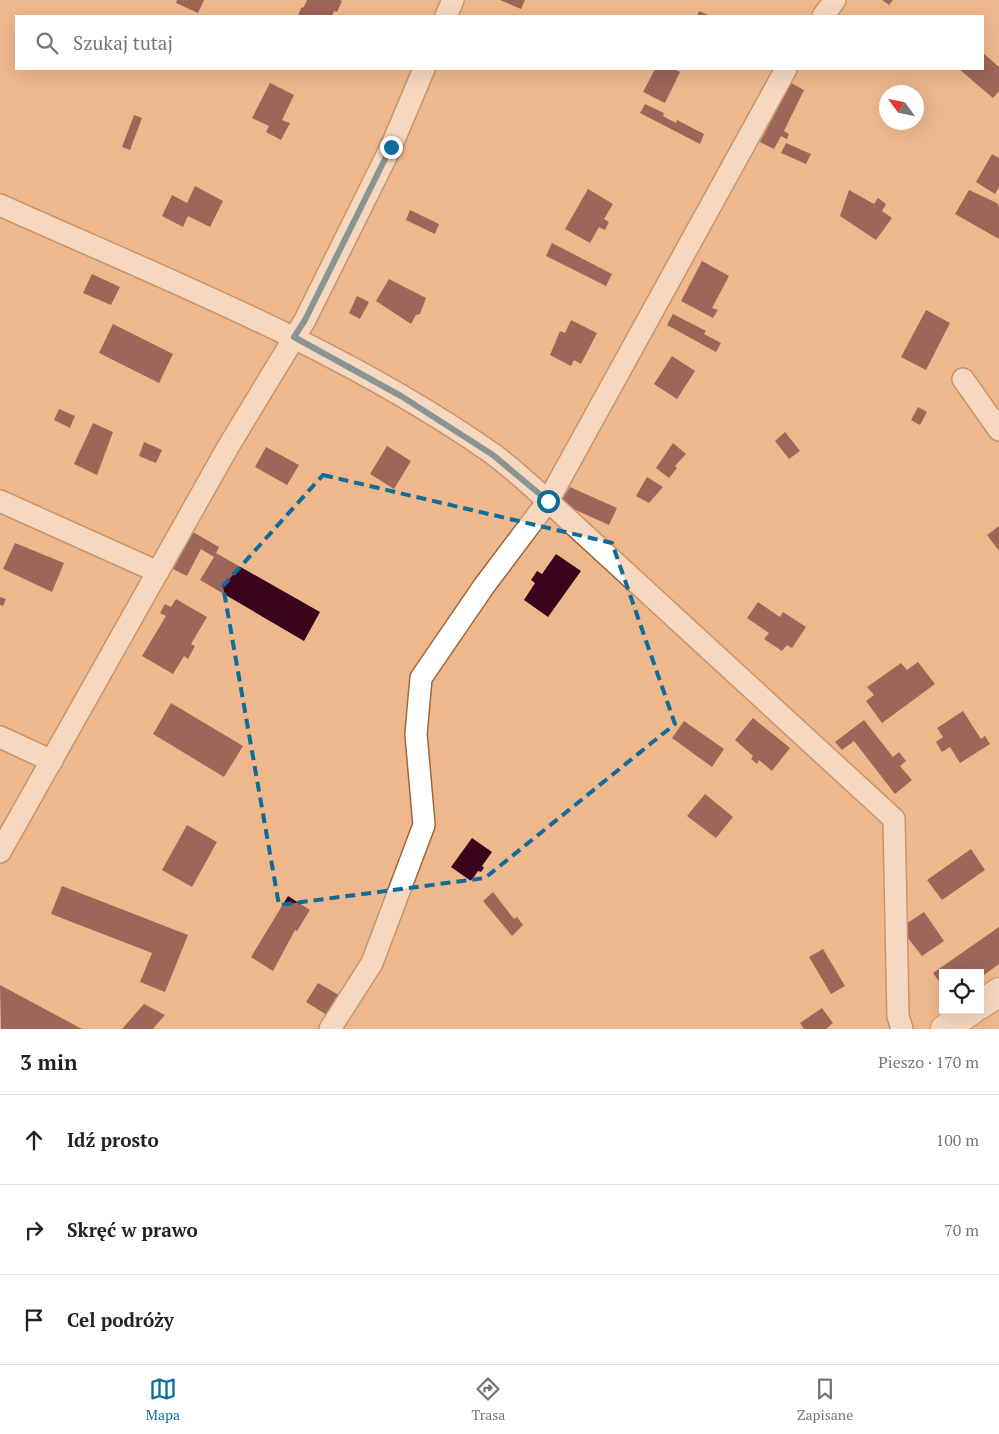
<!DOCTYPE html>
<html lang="pl">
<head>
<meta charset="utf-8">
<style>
	:root { --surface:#fff; --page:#f2f2f2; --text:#222; --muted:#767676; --line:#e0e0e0; --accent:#0f6b9a }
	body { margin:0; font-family:"PT Serif",serif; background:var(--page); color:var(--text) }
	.controls { position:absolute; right:15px; bottom:15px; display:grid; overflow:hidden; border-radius:0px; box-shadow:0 5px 20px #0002 }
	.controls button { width:45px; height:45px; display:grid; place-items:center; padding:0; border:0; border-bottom:1px solid var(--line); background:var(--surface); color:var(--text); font:25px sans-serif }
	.compass { position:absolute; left:879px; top:85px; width:45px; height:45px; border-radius:50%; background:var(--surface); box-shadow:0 5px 20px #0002; rotate:303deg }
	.stop { position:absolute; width:15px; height:15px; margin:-11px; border:4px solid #0f6b9a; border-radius:50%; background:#fff }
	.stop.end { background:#0f6b9a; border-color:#fff; box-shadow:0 1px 5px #0008 }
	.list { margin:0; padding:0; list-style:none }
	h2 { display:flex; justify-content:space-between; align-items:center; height:65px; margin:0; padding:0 20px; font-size:21px }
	h2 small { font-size:16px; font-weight:400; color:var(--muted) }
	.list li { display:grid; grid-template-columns:32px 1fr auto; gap:15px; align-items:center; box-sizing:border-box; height:90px; padding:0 20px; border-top:1px solid var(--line) }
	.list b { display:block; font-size:19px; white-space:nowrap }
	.list em { font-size:16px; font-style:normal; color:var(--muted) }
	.icon { flex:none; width:28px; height:28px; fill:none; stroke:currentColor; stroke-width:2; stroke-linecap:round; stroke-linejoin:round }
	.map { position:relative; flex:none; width:999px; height:1029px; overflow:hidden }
	.search { position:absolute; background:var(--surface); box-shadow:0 5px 20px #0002; left:15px; right:15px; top:15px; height:55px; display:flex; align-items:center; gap:12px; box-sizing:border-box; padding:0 18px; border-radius:0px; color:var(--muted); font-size:19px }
	.sheet { height:335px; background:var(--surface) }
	nav { display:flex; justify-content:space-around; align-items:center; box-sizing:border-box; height:70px; border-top:1px solid var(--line); background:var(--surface); font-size:14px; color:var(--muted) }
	nav a { display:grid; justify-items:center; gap:2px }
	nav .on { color:var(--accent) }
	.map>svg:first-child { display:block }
	.building { fill:#39041c }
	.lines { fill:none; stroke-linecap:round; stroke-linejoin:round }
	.minor-casing { stroke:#9a683e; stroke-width:24 }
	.tertiary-casing { stroke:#9a683e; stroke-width:30 }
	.minor { stroke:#fff; stroke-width:21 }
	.tertiary { stroke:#fff; stroke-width:28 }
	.route { stroke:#0f6b9a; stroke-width:6 }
	.marked { fill:none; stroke:#0f6b9a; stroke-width:4; stroke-dasharray:10 6; stroke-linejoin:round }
</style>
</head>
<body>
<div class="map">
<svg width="999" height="1029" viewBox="0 0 999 1029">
	<rect width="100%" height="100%" fill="#efb88c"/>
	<g class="building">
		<path d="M177,0h27l-6,13 -22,-10z"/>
		<path d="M307,0h33l2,1 -5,11 -3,-1 -2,5h-34l3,-8 3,-1z"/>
		<path d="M500,0h25l-4,9z"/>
		<path d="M882,0h11l-4,5z"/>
		<path d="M699,11l11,5h-13z"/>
		<path d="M983,53l16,14v24l-6,7 -34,-29h24z"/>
		<path d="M655,69h19l6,3 -15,31 -22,-11z"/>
		<path d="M270,83l24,12 -12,25 8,3 -9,17 -15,-8 3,-6 -17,-8z"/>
		<path d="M791,83l13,7 -20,41 5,3 -2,5 -6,-3 -7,13 -14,-7z"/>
		<path d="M645,104l19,9 -1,3 13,7 1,-3 27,14 -4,10 -60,-31z"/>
		<path d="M134,115l8,3 -12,32 -8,-3z"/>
		<path d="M786,143l25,11 -5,10 -25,-11z"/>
		<path d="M992,154l7,4v29l-4,7 -19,-12z"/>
		<path d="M195,186l28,15 -13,26 -22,-11 -5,11 -21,-11 10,-21 15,8z"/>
		<path d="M588,189l25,15 -9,15 5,3 -4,8 -6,-3 -9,16 -25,-14z"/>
		<path d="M849,190l25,14 4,-6 8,6 -4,7 10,7 -16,22 -36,-24z"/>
		<path d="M969,190l28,13 2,4v32l-44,-25z"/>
		<path d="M410,210l29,14 -4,10 -29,-14z"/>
		<path d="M552,243l60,31 -6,12 -60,-30z"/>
		<path d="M702,261l27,15 -17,32 6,2 -5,8 -32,-17z"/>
		<path d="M92,274l28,13 -9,18 -28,-12z"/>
		<path d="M389,279l37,19 -6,16 -4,1 -5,9 -35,-23z"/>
		<path d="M357,296l12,6 -9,17 -11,-6z"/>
		<path d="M926,310l24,13 -24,47 -25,-13z"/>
		<path d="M673,314l33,17 -2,3 17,9 -5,9 -49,-27z"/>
		<path d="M571,320l26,13 -16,31 -7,-4 -3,6 -21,-11 10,-24 5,2z"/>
		<path d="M113,324l60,30 -14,29 -60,-30z"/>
		<path d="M672,356l23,15 -18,28 -23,-15z"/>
		<path d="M918,407l9,5 -7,13 -9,-5z"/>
		<path d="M59,409l16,7 -5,12 -16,-8z"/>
		<path d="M93,423l20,9 -16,43 -23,-11z"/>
		<path d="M785,432l15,19 -11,8 -14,-18z"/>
		<path d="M144,442l18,8 -6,13 -17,-7z"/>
		<path d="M673,443l13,11 -11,12 2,2 -8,10 -13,-10z"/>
		<path d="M387,446l24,15 -17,28 -24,-15z"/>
		<path d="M266,447l33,18 -12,20 -32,-18z"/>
		<path d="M647,477l16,10 -14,16 -13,-7z"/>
		<path d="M570,487l47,21 -8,17 -49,-22z"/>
		<path d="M999,526v25l-12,-16z"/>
		<path d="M193,532l26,15 -3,6 104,59 -16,29 -104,-61 14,-23 -13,-8 -14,27 -14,-7z"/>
		<path d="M15,543l49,20 -12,29 -49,-23z"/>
		<path d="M556,554l25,17 -33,46 -24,-17 11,-17 -4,-3 6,-9 5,3z"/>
		<path d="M0,597l6,2 -3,7 -3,-1z"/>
		<path d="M176,599l31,18 -16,27 4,2 -7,13 -4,-3 -11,18 -31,-18 24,-40 -6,-3 5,-9 6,3z"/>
		<path d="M758,602l22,15 3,-5 23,15 -14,21 -5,-3 -5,6 -18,-12 5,-6 -22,-15z"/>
		<path d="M918,662l17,22 -53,39 -16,-22 8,-6 -7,-8 34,-24 6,7z"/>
		<path d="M171,703l72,43 -19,31 -71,-43z"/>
		<path d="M963,711l18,28 4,-3 5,8 -30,19 -10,-16 -8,5 -6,-10 7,-5 -6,-9z"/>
		<path d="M753,718l37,30 -18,23 -13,-11 -2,4 -6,-5 2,-3 -18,-16z"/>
		<path d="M864,720l29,37 6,-5 7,9 -6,5 12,14 -17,14 -41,-53 -12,9 -7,-8z"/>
		<path d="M684,721l40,28 -12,18 -40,-29z"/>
		<path d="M705,794l28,23 -17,21 -29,-22z"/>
		<path d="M187,825l30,17 -25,45 -30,-17z"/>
		<path d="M472,838l20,14 -10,14 2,2 -3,4 -3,-1 -7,10 -20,-14z"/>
		<path d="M971,849l14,21 -43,30 -15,-20z"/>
		<path d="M62,886l126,49 -23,57 -25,-10 12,-29 -101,-39z"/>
		<path d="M493,892l21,27 3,-2 6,8 -11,11 -29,-35z"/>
		<path d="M288,896l22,14 -13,21 -2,-1 -22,41 -22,-14z"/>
		<path d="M924,912l20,29 -22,15 -22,-28z"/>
		<path d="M999,927v37l-19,14v-5h-37v14l-10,-14z"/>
		<path d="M823,949l22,37 -14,8 -22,-37z"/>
		<path d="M318,983l21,12 -12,20 -21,-13z"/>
		<path d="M0,985l54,29 28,15h-81z"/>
		<path d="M144,1004l21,11 -12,14h-31z"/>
		<path d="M822,1008l11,15 -7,6h-22l-4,-6z"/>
	</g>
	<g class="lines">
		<g class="minor-casing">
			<g id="minor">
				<path d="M446,16l7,-16"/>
				<path d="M823,16l12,-16"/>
				<path d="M0,205c167,75 342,143 493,249 19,14 37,31 55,47l346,318 4,197 4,13"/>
				<path d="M963,379l36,51"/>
				<path d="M0,501l158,71"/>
				<path d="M0,737l52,24"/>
				<path d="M0,852l228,-405 77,-127 86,-173 33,-78"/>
				<path d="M330,1029l42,-66 52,-138 -8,-91 5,-56 63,-92 64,-85 238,-432"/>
			</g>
		</g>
		<g class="tertiary-casing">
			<g id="tertiary">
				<path d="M980,1005l19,-13"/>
				<path d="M945,1029l27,-19"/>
			</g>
		</g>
		<use href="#minor" class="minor"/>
		<use href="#tertiary" class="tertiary"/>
	</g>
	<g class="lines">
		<path class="route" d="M391,147l-86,173 -11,17 107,59 92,59 55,46"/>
	</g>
	<path d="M0 0H999V1029H0ZM323,475l289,68 63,181 -190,154 -206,27 -56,-319z" fill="#efb88c" fill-opacity=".55" fill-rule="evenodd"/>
	<path class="marked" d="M323,475l289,68 63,181 -190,154 -206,27 -56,-319z"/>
</svg>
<div class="controls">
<button><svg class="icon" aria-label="locate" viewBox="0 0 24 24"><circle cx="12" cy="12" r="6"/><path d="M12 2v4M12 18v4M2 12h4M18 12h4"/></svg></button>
</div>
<svg class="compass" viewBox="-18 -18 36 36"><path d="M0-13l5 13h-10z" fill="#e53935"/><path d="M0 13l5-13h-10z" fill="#767676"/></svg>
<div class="stop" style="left:548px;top:501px"></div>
<div class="stop end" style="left:391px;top:147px"></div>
<div class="search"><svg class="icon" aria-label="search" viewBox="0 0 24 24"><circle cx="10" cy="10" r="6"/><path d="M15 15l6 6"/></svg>Szukaj tutaj</div>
</div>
<section class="sheet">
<h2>3 min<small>Pieszo · 170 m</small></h2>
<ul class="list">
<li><svg class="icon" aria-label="ahead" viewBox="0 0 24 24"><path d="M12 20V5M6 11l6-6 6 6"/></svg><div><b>Idź prosto</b></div><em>100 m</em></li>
<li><svg class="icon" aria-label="right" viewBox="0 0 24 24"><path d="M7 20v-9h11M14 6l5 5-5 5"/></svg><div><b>Skręć w prawo</b></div><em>70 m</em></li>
<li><svg class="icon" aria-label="arrive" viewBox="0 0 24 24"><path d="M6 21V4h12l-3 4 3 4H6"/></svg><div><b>Cel podróży</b></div></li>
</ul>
</section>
<nav>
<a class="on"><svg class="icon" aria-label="map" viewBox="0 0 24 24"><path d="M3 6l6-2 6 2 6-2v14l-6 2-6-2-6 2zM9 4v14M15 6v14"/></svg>Mapa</a>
<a><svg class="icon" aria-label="directions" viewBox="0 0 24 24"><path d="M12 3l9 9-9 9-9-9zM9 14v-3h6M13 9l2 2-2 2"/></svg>Trasa</a>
<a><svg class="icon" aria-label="saved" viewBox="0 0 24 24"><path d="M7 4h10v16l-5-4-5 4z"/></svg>Zapisane</a>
</nav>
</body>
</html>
